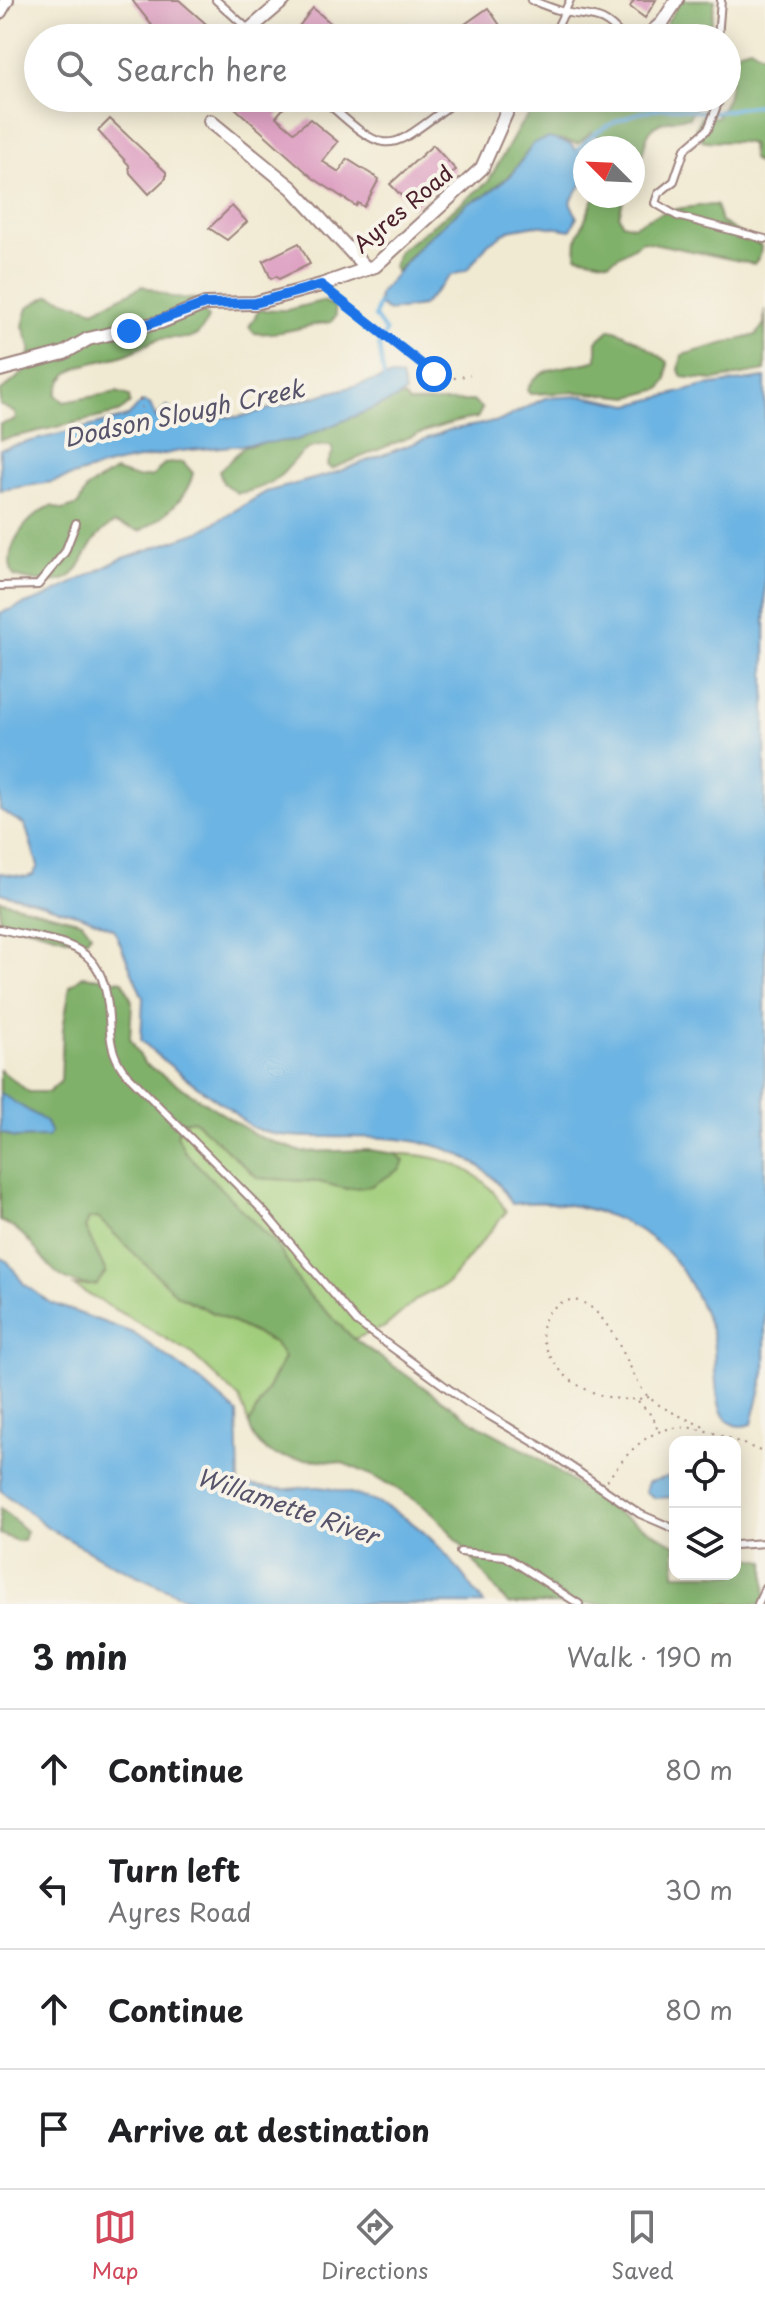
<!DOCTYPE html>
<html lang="en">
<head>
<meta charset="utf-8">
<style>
	:root { --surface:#fff; --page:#f2f2f2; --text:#202124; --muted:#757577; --line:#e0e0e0; --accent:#d1495b }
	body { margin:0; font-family:"Playpen Sans",sans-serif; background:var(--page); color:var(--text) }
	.controls { position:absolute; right:24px; bottom:24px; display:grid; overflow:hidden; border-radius:16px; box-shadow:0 4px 20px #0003 }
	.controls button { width:72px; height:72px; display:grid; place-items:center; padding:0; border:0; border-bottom:2px solid var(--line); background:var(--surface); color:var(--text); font:40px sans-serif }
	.compass { position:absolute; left:573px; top:136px; width:72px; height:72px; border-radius:50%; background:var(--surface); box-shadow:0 4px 20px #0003; rotate:294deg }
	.stop { position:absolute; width:24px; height:24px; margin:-18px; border:6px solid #1a73e8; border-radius:50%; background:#fff }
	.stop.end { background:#1a73e8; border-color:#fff; box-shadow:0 2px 8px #0008 }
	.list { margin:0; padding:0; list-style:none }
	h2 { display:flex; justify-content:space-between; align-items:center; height:104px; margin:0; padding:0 32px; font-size:34px }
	h2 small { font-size:26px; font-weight:400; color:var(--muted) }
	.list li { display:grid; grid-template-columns:52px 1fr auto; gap:24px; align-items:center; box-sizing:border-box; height:120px; padding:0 32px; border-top:2px solid var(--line) }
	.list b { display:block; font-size:30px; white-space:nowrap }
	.list p { margin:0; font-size:26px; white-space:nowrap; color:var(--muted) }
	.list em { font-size:26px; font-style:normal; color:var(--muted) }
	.icon { flex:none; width:44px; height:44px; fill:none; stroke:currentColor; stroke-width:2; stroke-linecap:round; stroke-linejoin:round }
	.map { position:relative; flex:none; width:765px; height:1604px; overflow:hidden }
	.search { position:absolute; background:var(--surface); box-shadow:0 4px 20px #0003; left:24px; right:24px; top:24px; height:88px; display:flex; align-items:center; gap:20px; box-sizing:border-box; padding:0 28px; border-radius:44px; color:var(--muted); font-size:30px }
	.sheet { height:584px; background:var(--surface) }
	nav { display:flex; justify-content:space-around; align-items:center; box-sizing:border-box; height:112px; border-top:2px solid var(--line); background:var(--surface); font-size:22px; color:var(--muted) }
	nav a { display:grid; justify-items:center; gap:4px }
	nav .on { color:var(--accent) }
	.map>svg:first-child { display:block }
	.green { fill:#a1ce7b; stroke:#767653; stroke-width:2 }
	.forest { fill:#80b16b; stroke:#65684b; stroke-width:2 }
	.water { fill:#6cb4e3; stroke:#5b6a87; stroke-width:2 }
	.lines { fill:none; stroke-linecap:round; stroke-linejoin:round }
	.stream { stroke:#6cb4e3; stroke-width:4 }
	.building { fill:#dea2c3 }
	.service-casing { stroke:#9e847f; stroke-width:10 }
	.minor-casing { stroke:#9e847f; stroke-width:16 }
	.path { stroke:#9e847f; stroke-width:2; stroke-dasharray:2 6; stroke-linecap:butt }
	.service { stroke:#fff; stroke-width:6 }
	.minor { stroke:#fff; stroke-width:12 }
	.route { stroke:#1a73e8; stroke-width:10 }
	.labels { text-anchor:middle; stroke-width:8; stroke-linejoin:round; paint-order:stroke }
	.street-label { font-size:22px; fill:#4a1f2b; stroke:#f7f3e8 }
	.water-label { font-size:24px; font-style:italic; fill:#56536b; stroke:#f7f3e8 }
</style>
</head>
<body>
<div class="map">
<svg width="765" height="1604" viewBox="0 0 765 1604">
	<rect width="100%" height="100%" fill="#f7f3e8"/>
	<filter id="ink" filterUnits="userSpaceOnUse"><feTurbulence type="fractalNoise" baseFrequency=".0125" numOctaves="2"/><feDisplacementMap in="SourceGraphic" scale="16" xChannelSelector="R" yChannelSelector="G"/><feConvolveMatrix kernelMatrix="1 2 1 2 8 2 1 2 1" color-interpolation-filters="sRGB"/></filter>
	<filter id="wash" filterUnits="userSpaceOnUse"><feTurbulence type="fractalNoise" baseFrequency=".006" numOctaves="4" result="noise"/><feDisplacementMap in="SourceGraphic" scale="32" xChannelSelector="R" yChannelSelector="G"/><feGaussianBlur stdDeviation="1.8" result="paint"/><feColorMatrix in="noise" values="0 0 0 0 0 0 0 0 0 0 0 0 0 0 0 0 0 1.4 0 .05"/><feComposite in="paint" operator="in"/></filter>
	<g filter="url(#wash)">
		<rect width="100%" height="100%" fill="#f1ead3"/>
		<g class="green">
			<path d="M194,1120l64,58 61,4 28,7 56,-28 -7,-7c45,0 90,15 110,58l-58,71 -31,16 -32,28 -31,12 -51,-50 -25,-42 -93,-95 -8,-16 4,-14z"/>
			<path d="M89,1218h9l14,11 65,66 98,48 9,15 -35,66 -9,-25 -49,-46 -117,-67 22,-1 10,-13 -21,-44z"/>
		</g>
		<g class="forest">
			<path d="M682,0h33l-6,38h-48l6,-16z"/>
			<path d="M750,47l15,9v113l-13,-10 -1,-15c-17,-5 -32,0 -49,-4l-6,-11 5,-12h16l10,-19 10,-47z"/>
			<path d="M545,98h156l-12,19c-57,7 -34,20 -56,60v-29h-20l-21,-16 -14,12 -17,-4 -27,3 -23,31 -26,22 -17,7 -45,39 -27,30 -3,-5 6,-16 89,-69 33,-58z"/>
			<path d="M595,196h29l-5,20 3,7 12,3c26,-16 52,-20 82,-21l5,17 40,24 -1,10 -6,8 -111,-23 -34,21 -33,-6 1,-18z"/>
			<path d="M143,286l30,12 23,1 12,19c-13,33 -28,14 -52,22 -10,4 -19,10 -29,14 -28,11 -63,5 -71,41l8,7 53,-10 12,4 1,7 -12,10 -118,27v-16l16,-4 -1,-7 -15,-8v-13l24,-20 7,-23 -8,-23 5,-19 22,-12 44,15z"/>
			<path d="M322,301l12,5 2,10 -5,6c-27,3 -49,14 -77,11l-5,-6 10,-17h28z"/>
			<path d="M765,309v62l-51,9 -32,-3 -3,-7 3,-15 74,-20 8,-11z"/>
			<path d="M610,329c15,2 45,23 58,33l-1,17 -6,10 -31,8 -53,-5 -47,2 -3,-4c12,-28 45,-21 70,-30v-19z"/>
			<path d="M404,397l5,6 64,-2 9,8 -5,9c-42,5 -104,35 -146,51l-4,-4 6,-13 -2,-6c-26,-2 -31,9 -47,26 -11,12 -32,20 -47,21l-14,-10 -4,-12 25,-24 64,-14 76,-33z"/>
			<path d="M183,462l10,11c-5,25 -31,46 -53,58l-26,-8c-46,27 -17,76 -100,53 -14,-26 14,-62 38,-70l11,4 15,-5 9,-17 28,-17 22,7 16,-2 11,-12z"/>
			<path d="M0,901l82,21 9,12 -5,6 -16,-1 -70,-19z"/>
			<path d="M83,976l40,5 9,20 -2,37 14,25 113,73 45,16 68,-2 26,4 8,7 -4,8 -29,17 -24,3 -28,-7 -61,-4 -64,-58 -13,2 -4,13 8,17 93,95 25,42 51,50 126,87 54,29 81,57 60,32v30h60v-19l30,6v43h-257c-23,-26 -42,-56 -66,-81 -22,-24 -64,-46 -94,-58 -36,-13 -87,8 -99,-41l35,-66 -9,-15 -98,-48 -79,-77 -9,1 -4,9 21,44 -10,13c-54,3 -54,-50 -96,-64v-151l29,22h20l12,-11 2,-52 7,-43z"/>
			<path d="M0,1508l26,23 -3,9 -6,1 -17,-7z"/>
		</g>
		<g class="water">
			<path d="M549,138l21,6 15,14v21l-15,23 7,15 -6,13 -35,-5 -27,5 -21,14 -21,26 -17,6 -28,30 -34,5 -10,-7 1,-10 44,-52 45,-39 17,-7 26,-21 23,-32z"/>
			<path d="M392,376l9,1 4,16 -9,6 -99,41 -117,11 -67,13 -61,18 -52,8v-41l127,-32 15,-15 8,2 6,14 11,-12 9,9 63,2z"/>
			<path d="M765,378v994l-13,52c-47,16 -33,-67 -40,-90 -5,-18 -16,-39 -25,-55 -33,-59 -111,-83 -175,-75 -38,-70 -118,-67 -188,-67 -23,0 -52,0 -72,-10 -9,-5 -16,-13 -24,-19 -30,-21 -60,-42 -87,-68l2,-42 -29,-69 -31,-13 -83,-23v-20l26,4 7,-2 5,-9 -13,-41 -25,-15v-197l45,-16 76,-38 78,-27 67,-40 66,-18 117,-44 51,-9 45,-23 38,-2 47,9 75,-19z"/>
			<path d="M0,1093l45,28 6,12 -3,4 -34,1 -14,-6z"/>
			<path d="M0,1257l8,5 16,22 27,19 82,30 68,48 36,32 2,71c14,2 29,4 43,5 12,1 25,-3 37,-2 82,10 121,54 165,117h-285l-89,-41 -61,-35 -49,-38z"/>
			<path d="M675,1475v22l-20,1 -10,-7 3,-9z"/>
		</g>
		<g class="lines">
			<g class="stream">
				<path d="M577,153c17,-28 62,-44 94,-45 15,0 30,6 45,4 17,-1 31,-8 49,-7"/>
				<path d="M378,304l-3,13 11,15 -7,13 5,33"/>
			</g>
		</g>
		<g id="blocks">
			<g class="building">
				<path d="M132,0h47l43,38h-60z"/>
				<path d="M634,0h22l-11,18 -15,-11z"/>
				<path d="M313,8l35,30h-49l-5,-5z"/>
				<path d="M488,8l18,26 -6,4h-55z"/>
				<path d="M224,98h68l-16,19 18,15 16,-13 28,23 -16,19 17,11 8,-13 32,20 -15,28 -6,-4 -2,3 -43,-28z"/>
				<path d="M110,119l56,53v6l-17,16 -19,-21 -1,-8 -31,-34z"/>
				<path d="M433,145l23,25 -43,38 -23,-24z"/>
				<path d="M232,206l15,16 -20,18 -18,-12z"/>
				<path d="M299,243l11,21 -31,15 -2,-3 -6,3 -8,-18z"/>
			</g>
		</g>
	</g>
	<g filter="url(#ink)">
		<use href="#blocks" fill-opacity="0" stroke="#9e847f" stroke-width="2"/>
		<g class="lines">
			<g class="service-casing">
				<g id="service">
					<path d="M216,0l42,38"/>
					<path d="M531,0c10,4 20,8 30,11 29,8 40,-1 62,27"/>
					<path d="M546,38l11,-10 13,-28"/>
					<path d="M718,38l3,-38"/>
					<path d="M322,98c71,65 64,53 138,0"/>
					<path d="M720,98l-12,31 -23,20 -11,32 -16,13 -3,9 22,13 88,23"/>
					<path d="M0,586l38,-1 27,-33 11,-29"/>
					<path d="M0,929c65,16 105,9 109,89 1,20 2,35 14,52l141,142 93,110 111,81 74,44 98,67 35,15"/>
					<path d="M735,1545l30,-2"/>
					<path d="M460,1552l45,4 74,48"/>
					<path d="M758,1604l7,-17"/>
				</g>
			</g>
			<g class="minor-casing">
				<g id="minor">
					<path d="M0,12l7,-12"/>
					<path d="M249,30l35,-30"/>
					<path d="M645,38l17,-15 15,-23"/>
					<path d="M210,121l82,67 75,81"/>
					<path d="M0,370l64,-17 24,-14 73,-17 44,-18 50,-1 66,-18 54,-19 107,-98 26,-59 9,-11"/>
				</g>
			</g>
			<g class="path">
				<path d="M330,294l104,80 15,5 21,-4"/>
				<path d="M136,419l7,-2 -4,-24"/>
				<path d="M649,1397c-23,6 -51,0 -71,-12 -23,-13 -51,-55 -26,-76 45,-39 76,62 92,83 12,16 45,27 64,37"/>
				<path d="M638,1401l15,16 5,14"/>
				<path d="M607,1481c50,-74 85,-59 158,-28"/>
			</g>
			<use href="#service" class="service"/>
			<use href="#minor" class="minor"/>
		</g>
	</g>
	<g class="lines" filter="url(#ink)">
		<path class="route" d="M129,331l76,-27 50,-1 66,-18 113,89"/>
	</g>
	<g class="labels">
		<g class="street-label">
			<text transform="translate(403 209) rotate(-40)" y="8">Ayres Road</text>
		</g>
		<g class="water-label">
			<text transform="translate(184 414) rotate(-12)" y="8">Dodson Slough Creek</text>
			<text transform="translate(287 1507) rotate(19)" y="8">Willamette River</text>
		</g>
	</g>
</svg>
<div class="controls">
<button><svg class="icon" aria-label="locate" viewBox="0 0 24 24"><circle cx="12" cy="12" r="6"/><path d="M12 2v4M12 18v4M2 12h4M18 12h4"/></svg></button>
<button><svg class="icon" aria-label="layers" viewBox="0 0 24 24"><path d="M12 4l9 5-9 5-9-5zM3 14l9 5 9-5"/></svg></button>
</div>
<svg class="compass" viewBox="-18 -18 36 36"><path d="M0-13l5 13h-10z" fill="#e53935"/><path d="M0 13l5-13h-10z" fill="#757577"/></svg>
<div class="stop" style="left:434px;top:374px"></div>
<div class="stop end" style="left:129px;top:331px"></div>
<div class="search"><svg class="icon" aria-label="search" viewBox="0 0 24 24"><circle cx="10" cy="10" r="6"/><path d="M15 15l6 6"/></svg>Search here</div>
</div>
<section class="sheet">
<h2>3 min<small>Walk · 190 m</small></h2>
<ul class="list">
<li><svg class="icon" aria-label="ahead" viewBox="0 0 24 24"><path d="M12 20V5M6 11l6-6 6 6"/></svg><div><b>Continue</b></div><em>80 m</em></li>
<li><svg class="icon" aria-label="left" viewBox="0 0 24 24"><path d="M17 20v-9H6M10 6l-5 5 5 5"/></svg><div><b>Turn left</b><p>Ayres Road</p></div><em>30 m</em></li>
<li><svg class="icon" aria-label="ahead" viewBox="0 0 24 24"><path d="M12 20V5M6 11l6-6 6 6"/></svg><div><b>Continue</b></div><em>80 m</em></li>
<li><svg class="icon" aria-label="arrive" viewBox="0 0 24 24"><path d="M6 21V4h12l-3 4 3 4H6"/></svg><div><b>Arrive at destination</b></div></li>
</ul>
</section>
<nav>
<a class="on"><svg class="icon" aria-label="map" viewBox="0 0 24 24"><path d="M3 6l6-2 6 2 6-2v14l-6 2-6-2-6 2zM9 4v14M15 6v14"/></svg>Map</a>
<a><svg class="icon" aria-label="directions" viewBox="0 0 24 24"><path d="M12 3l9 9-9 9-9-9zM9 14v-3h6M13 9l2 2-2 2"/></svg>Directions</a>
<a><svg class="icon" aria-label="saved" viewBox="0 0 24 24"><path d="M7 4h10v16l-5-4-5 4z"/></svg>Saved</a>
</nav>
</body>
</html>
